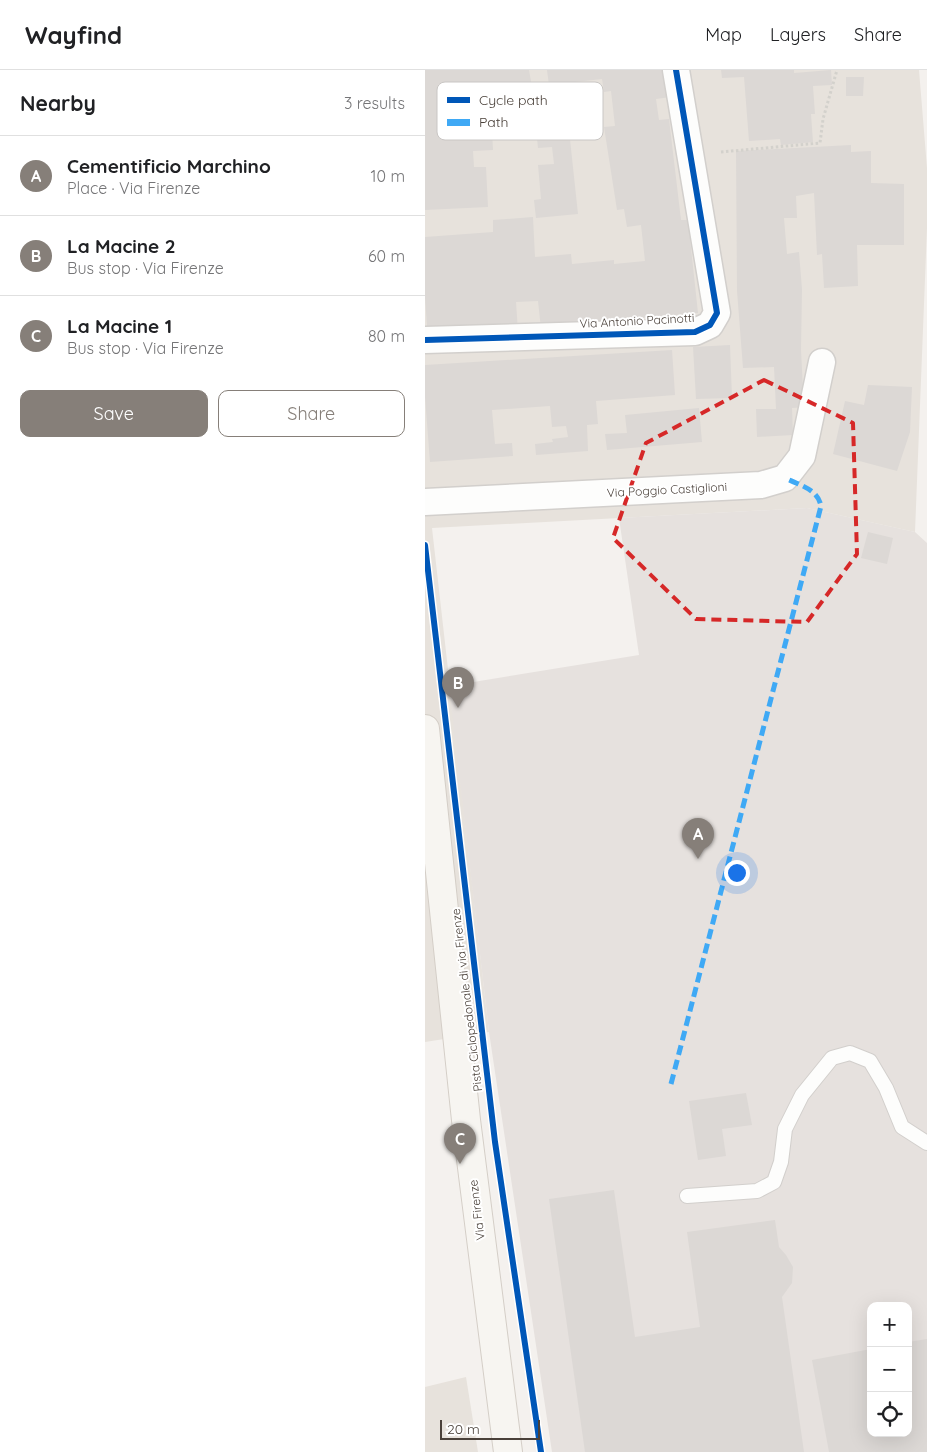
<!DOCTYPE html>
<html lang="en">
<head>
<meta charset="utf-8">
<style>
	:root { --surface:#fff; --page:#f2f2f2; --text:#202124; --muted:#757577; --line:#e0e0e0; --accent:#867f79 }
	body { margin:0; font-family:Quicksand,sans-serif; background:var(--page); color:var(--text) }
	.controls { position:absolute; right:15px; bottom:15px; display:grid; overflow:hidden; border-radius:10px; box-shadow:0 5px 20px #0002 }
	.controls button { width:45px; height:45px; display:grid; place-items:center; padding:0; border:0; border-bottom:1px solid var(--line); background:var(--surface); color:var(--text); font:25px sans-serif }
	.scale { position:absolute; left:15px; bottom:12px; width:100px; box-sizing:border-box; padding-left:5px; border:2px solid #4a413a; border-top:0; font-size:14px; line-height:18px; white-space:nowrap; color:#4a413a; -webkit-text-stroke:4px #fff; paint-order:stroke }
	.you { position:absolute; left:311px; top:802px; width:18px; height:18px; margin:-12px; border:4px solid #fff; border-radius:50%; background:#1a73e8; box-shadow:0 0 0 8px #1a73e833 }
	.badge { display:grid; place-items:center; width:32px; height:32px; border-radius:50%; background:var(--accent); color:#fff; font-size:16px; font-weight:700 }
	.pin { position:absolute; translate:-50% -41px; filter:drop-shadow(0 1px 2px #0008) }
	.pin::after { content:''; position:absolute; top:26px; width:18px; height:15px; background:inherit; clip-path:polygon(0 0,100% 0,50% 100%) }
	.list { margin:0; padding:0; list-style:none }
	h2 { display:flex; justify-content:space-between; align-items:center; height:65px; margin:0; padding:0 20px; font-size:21px }
	h2 small { font-size:16px; font-weight:400; color:var(--muted) }
	.list li { display:grid; grid-template-columns:32px 1fr auto; gap:15px; align-items:center; box-sizing:border-box; height:80px; padding:0 20px; border-top:1px solid var(--line) }
	.list b { display:block; font-size:19px; white-space:nowrap }
	.list p { margin:0; font-size:16px; white-space:nowrap; color:var(--muted) }
	.list em { font-size:16px; font-style:normal; color:var(--muted) }
	.actions { display:flex; gap:10px; padding:15px 20px }
	.actions a { flex:1; padding:11px 0; border:1px solid var(--accent); border-radius:10px; text-align:center; font-size:18px; color:var(--accent) }
	.actions .main { background:var(--accent); color:#fff }
	.icon { flex:none; width:28px; height:28px; fill:none; stroke:currentColor; stroke-width:2; stroke-linecap:round; stroke-linejoin:round }
	.map { position:relative; flex:none; width:502px; height:1382px; overflow:hidden }
	header { display:flex; align-items:center; gap:30px; box-sizing:border-box; height:70px; padding:0 25px; background:var(--surface); border-bottom:1px solid var(--line) }
	header strong { font-size:24px }
	nav { display:flex; gap:28px; margin-inline-start:auto; font-size:18px }
	main { display:flex }
	aside { flex:1; background:var(--surface) }
	.map>svg:first-child { display:block }
	.residential { fill:#e7e2dc }
	.industrial { fill:#e6e1de; fill-rule:evenodd }
	.building { fill:#dcd8d5 }
	.lines { fill:none; stroke-linecap:round; stroke-linejoin:round }
	.lane-casing { stroke:#d2cfcc; stroke-width:16 }
	.street-casing { stroke:#d2cfcc; stroke-width:29 }
	.secondary-casing { stroke:#d4cec7; stroke-width:30 }
	.path { stroke:#d3d1cc; stroke-width:3; stroke-dasharray:2.5 2.5; stroke-linecap:butt }
	.lane { stroke:#fdfdfc; stroke-width:14 }
	.street { stroke:#fdfdfc; stroke-width:26 }
	.secondary { stroke:#f7f5f1; stroke-width:28 }
	.quiet { stroke:#3fa9f5; stroke-width:5; stroke-dasharray:10 5; stroke-linecap:butt }
	.cycleway-casing { stroke:#fff; stroke-width:9 }
	.cycleway { stroke:#0057b8; stroke-width:6 }
	.marked { fill:none; stroke:#d62828; stroke-width:4; stroke-dasharray:10 6; stroke-linejoin:round }
	.labels { text-anchor:middle; stroke-width:4; stroke-linejoin:round; paint-order:stroke }
	.street-label { font-size:12px; fill:#4a413a; stroke:#fff }
	.key { fill:#fff; stroke:#c9c6c4; stroke-width:1 }
	.key-label { font-size:14px; fill:#4a413a }
</style>
</head>
<body>
<header>
<strong>Wayfind</strong>
<nav><a>Map</a><a>Layers</a><a>Share</a></nav>
</header>
<main>
<aside>
<h2>Nearby<small>3 results</small></h2>
<ul class="list">
<li><span class="badge">A</span><div><b>Cementificio Marchino</b><p>Place · Via Firenze</p></div><em>10 m</em></li>
<li><span class="badge">B</span><div><b>La Macine 2</b><p>Bus stop · Via Firenze</p></div><em>60 m</em></li>
<li><span class="badge">C</span><div><b>La Macine 1</b><p>Bus stop · Via Firenze</p></div><em>80 m</em></li>
</ul>
<div class="actions"><a class="main">Save</a><a>Share</a></div>
</aside>
<div class="map">
<svg width="502" height="1382" viewBox="0 0 502 1382">
	<rect width="100%" height="100%" fill="#f4f1ee"/>
	<g class="residential">
		<path d="M0,0h494l8,98v60l-12,304 -108,-24 -375,20 57,504 -64,10z"/>
		<path d="M41,1307l12,75h-53v-65z"/>
	</g>
	<path class="industrial" d="M382,438l108,24 12,11v909h-375l-63,-420 -40,-346 190,-31 -20,-137zM446,1236h37v127h-37z"/>
	<g class="building">
		<path d="M0,0h104l3,17 -56,7v4l11,-1 2,35h3l1,18 -20,1 1,16h12l2,40 -63,3z"/>
		<path d="M122,0h117l14,26 -22,3 3,21 10,-1 12,101h7l10,93 -79,7 1,4 -79,5 -3,-28 -22,1 2,30 -90,7 -3,-41v-61l68,-5v-12l40,-3 2,40 36,-3 1,10 42,-4v4l31,-3 -4,-36 -14,2 -3,-18 -7,1 -13,-83 11,-1 -4,-35 -7,1 -2,-13 -53,6z"/>
		<path d="M296,0h73v3l37,-3 1,15 -19,1 2,28h-4l2,28 -32,3 -1,-6 -31,2 -5,-64 -22,1z"/>
		<path d="M421,7h18l-1,19h-17z"/>
		<path d="M122,28l3,34 19,-2 9,84 -42,4 -2,-18 7,-1 -3,-34 16,-1 -2,-17 -14,1 -5,-48z"/>
		<path d="M426,75v7l20,-1v32l33,1v61h-47l1,41 -34,2 -2,-34 -5,1 -3,-62 -18,3 1,22h-13l3,36 12,-2 3,37 -1,61 2,39 4,-1 1,19 -16,1 1,27 -36,2 -1,-28h20l-2,-42 -31,1 -6,-77 -1,-140z"/>
		<path d="M305,275l2,53 -36,1 -3,-52z"/>
		<path d="M247,280l3,45 -79,6 2,23 -11,1 1,26 -52,4 -1,-11 18,-2 -1,-3 16,-2 -2,-11 -14,1 -2,-21 -58,4 3,34 17,-1 1,13 -83,6 -5,-65v-32z"/>
		<path d="M443,315l44,2 -2,45 -13,39 -64,-17 12,-53 19,4z"/>
		<path d="M274,338l3,34 -95,8 -2,-16 22,-1 -2,-18z"/>
		<path d="M443,462l25,6 -6,26 -26,-6z"/>
		<path d="M321,1023l6,32 -30,4 4,27 -28,4 -9,-59z"/>
		<path d="M189,1120l21,147 65,-10 -13,-95 88,-12 4,27 7,8 7,12 -1,16 -10,14 22,155h-219l-36,-253z"/>
		<path d="M502,1269v113h-98l-17,-92 59,-11v84h37v-91z"/>
	</g>
	<g class="lines">
		<g class="lane-casing">
			<path id="lane" d="M262,1126l70,-5 17,-9 7,-20 4,-33 17,-34 30,-37 18,-5 20,8 16,27 16,39 25,16"/>
		</g>
		<g class="street-casing">
			<g id="street">
				<path d="M0,270l270,-8 15,-7 7,-12 -41,-243"/>
				<path d="M0,432l336,-17 24,-7 17,-22 20,-94"/>
			</g>
		</g>
		<g class="secondary-casing">
			<path id="secondary" d="M0,659l41,391 42,332"/>
		</g>
		<path class="path" d="M296,82l99,-9 3,-24 14,-49"/>
		<use href="#lane" class="lane"/>
		<use href="#street" class="street"/>
		<use href="#secondary" class="secondary"/>
		<path class="quiet" d="M246,1014l150,-578c-3,-17 -22,-21 -36,-28"/>
		<g class="cycleway-casing">
			<g id="cycleway">
				<path d="M0,270l270,-8 15,-7 7,-12 -41,-243"/>
				<path d="M0,475l70,597 46,310"/>
			</g>
		</g>
		<use href="#cycleway" class="cycleway"/>
	</g>
	<path class="marked" d="M339,310l89,43 4,131 -50,68 -111,-3 -83,-81 33,-95z"/>
	<g class="labels">
		<g class="street-label">
			<text transform="translate(212 251) rotate(-3)" y="4">Via Antonio Pacinotti</text>
			<text transform="translate(242 420) rotate(-3)" y="4">Via Poggio Castiglioni</text>
			<text transform="translate(42 930) rotate(-97)" y="4">Pista Ciclopedonale di via Firenze</text>
			<text transform="translate(52 1140) rotate(-97)" y="4">Via Firenze</text>
		</g>
	</g>
	<rect x="12" y="12" width="166" height="58" rx="8" class="key"/>
	<rect x="22" y="27" width="23" height="6" fill="#0057b8"/>
	<rect x="22" y="49" width="23" height="7" fill="#3fa9f5"/>
	<g class="key-label">
		<text x="54" y="35">Cycle path</text>
		<text x="54" y="57">Path</text>
	</g>
</svg>
<div class="controls">
<button>+</button>
<button>−</button>
<button><svg class="icon" aria-label="locate" viewBox="0 0 24 24"><circle cx="12" cy="12" r="6"/><path d="M12 2v4M12 18v4M2 12h4M18 12h4"/></svg></button>
</div>
<div class="scale">20 m</div>
<div class="you"></div>
<div class="pin badge" style="left:273px;top:789px">A</div>
<div class="pin badge" style="left:33px;top:638px">B</div>
<div class="pin badge" style="left:35px;top:1094px">C</div>
</div>
</main>
</body>
</html>
